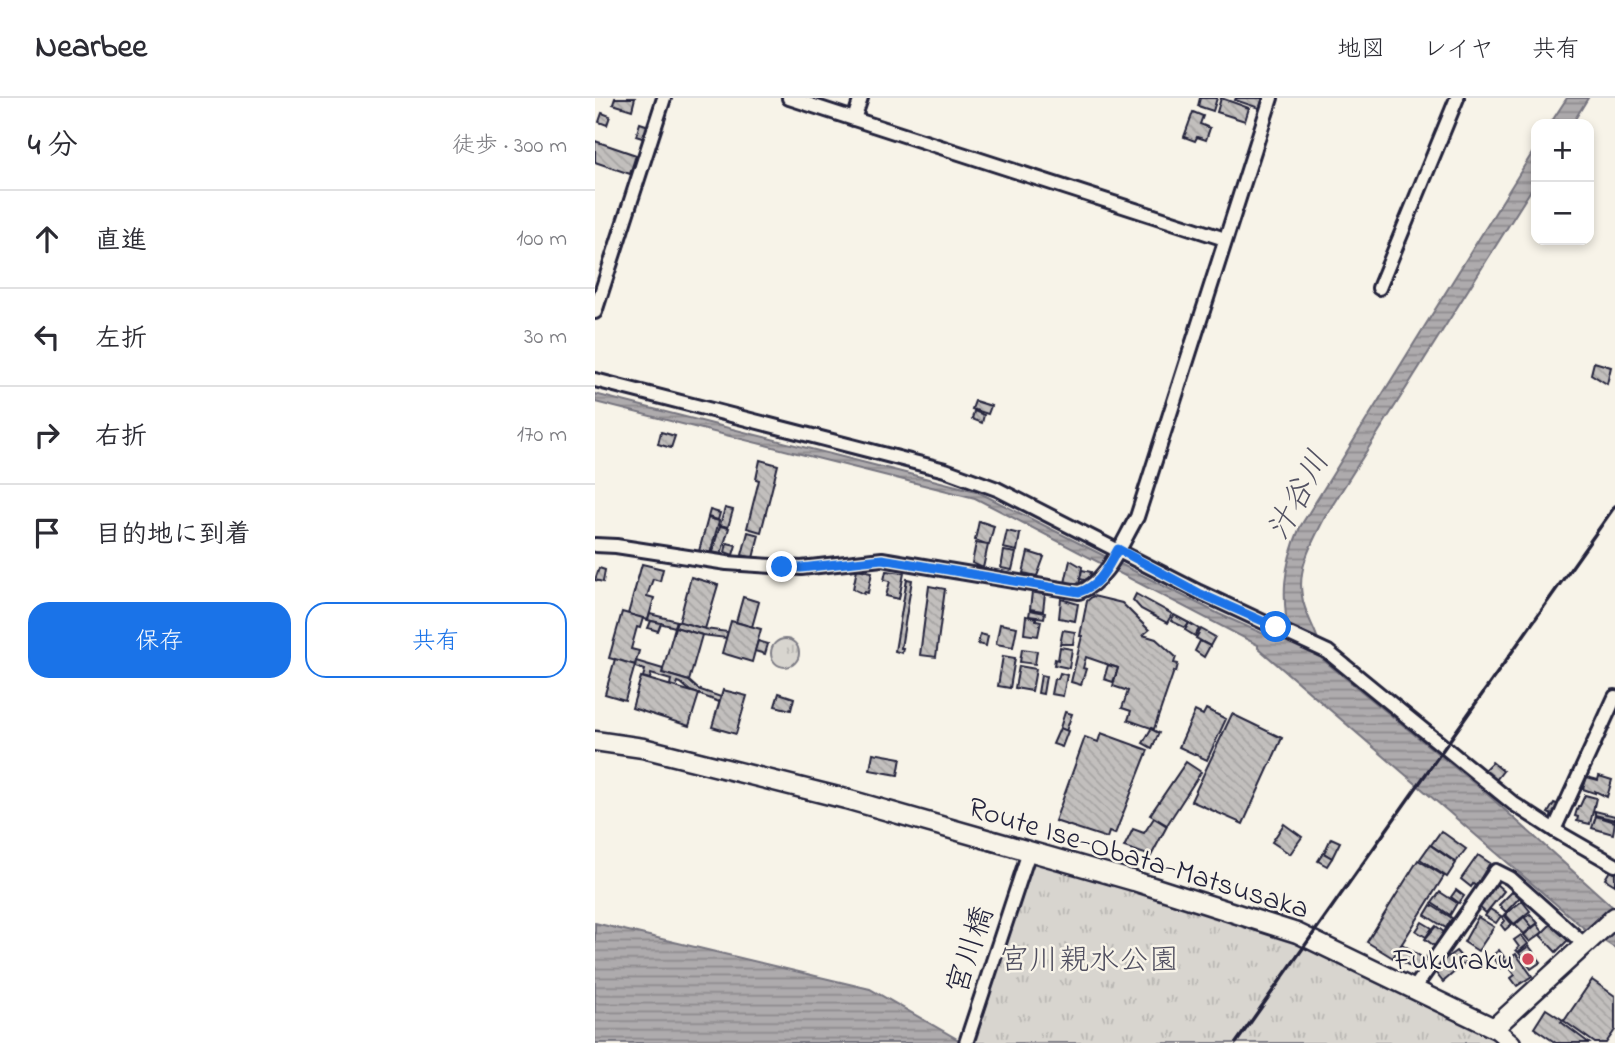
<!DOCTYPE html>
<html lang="ja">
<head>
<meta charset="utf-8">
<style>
	:root { --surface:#fff; --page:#f7f7f7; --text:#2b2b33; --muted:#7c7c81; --line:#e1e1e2; --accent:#1a73e8 }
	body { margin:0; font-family:"Indie Flower","Klee One",sans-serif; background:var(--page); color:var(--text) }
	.controls { position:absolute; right:21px; top:21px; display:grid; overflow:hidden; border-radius:14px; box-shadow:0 4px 10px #0003 }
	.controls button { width:63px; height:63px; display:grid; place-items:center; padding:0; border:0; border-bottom:2px solid var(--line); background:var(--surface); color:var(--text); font:35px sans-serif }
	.stop { position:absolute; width:21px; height:21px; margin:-16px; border:5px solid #1a73e8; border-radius:50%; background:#fff }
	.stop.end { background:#1a73e8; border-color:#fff; box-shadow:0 2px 7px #0008 }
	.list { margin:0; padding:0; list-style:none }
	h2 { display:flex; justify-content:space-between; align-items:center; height:91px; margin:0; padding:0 28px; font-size:30px }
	h2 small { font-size:23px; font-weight:400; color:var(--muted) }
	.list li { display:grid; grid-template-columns:46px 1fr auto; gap:21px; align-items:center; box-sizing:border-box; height:98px; padding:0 28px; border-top:2px solid var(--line) }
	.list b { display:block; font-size:26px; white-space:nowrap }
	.list em { font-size:23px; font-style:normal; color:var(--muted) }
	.actions { display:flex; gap:14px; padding:21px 28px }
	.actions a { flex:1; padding:16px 0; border:2px solid var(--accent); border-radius:21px; text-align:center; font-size:24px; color:var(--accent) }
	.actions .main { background:var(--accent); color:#fff }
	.icon { flex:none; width:38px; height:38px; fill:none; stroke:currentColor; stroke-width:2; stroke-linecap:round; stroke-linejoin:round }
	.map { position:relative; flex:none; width:1020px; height:945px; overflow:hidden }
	header { display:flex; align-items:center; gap:42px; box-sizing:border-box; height:98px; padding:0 35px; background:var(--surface); border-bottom:2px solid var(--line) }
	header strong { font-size:33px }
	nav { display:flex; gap:38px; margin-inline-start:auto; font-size:24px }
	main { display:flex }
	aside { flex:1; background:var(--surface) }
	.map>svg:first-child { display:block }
	.grass { fill:url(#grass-tufts); stroke:#7d7c85; stroke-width:2 }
	.water { fill:url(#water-rules); stroke:#76747f; stroke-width:2 }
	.building { fill:url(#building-back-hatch); stroke:#22223b; stroke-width:2 }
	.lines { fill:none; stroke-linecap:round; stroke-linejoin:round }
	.minor-casing { stroke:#22223b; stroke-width:18 }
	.tertiary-casing { stroke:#22223b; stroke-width:21 }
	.secondary-casing { stroke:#22223b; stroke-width:23 }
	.minor { stroke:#f7f3e8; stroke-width:12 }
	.tertiary { stroke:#f7f3e8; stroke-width:16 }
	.secondary { stroke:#f7f3e8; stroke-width:18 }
	.rail { stroke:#22223b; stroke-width:3.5 }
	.route { stroke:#1a73e8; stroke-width:9 }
	.poi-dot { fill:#d1495b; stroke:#f7f3e8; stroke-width:2.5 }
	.labels { text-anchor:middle; stroke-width:5; stroke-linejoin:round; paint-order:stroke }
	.street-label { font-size:30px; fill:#22223b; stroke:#f7f3e8 }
	.park-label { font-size:30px; fill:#504f60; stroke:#f7f3e8 }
	.poi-label { font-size:30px; fill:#22223b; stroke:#f7f3e8; text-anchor:end }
	.water-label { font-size:32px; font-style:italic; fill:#535263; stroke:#f7f3e8 }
</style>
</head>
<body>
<header>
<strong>Nearbee</strong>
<nav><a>地図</a><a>レイヤ</a><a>共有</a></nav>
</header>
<main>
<aside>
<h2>4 分<small>徒歩 · 300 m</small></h2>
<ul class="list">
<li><svg class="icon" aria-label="ahead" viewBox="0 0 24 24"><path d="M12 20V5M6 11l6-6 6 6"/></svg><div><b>直進</b></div><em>100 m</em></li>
<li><svg class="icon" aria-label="left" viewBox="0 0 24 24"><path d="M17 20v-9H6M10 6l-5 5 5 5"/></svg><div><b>左折</b></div><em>30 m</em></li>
<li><svg class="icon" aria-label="right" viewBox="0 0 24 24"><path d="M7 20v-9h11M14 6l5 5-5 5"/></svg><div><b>右折</b></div><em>170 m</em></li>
<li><svg class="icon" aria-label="arrive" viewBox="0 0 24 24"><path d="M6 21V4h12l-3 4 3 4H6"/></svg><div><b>目的地に到着</b></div></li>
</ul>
<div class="actions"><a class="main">保存</a><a>共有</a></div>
</aside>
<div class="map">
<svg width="1020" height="945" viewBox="0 0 1020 945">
	<defs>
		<pattern id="grass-tufts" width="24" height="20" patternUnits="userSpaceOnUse" patternTransform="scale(1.75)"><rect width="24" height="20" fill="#d8d5cf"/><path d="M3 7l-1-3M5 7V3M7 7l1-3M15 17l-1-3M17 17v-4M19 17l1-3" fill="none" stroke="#b9b7b3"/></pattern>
		<pattern id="water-rules" width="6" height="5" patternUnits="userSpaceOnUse" patternTransform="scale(1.75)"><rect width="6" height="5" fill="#aeabad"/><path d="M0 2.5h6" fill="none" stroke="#8d8b8e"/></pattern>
		<pattern id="building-back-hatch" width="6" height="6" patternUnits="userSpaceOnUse" patternTransform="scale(1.75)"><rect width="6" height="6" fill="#c2bfbd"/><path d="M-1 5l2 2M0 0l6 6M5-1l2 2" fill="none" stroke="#a6a4a3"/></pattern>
	</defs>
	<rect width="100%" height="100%" fill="#f7f3e8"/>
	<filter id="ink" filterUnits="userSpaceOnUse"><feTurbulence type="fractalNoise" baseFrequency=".0143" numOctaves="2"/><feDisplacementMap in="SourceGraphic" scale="14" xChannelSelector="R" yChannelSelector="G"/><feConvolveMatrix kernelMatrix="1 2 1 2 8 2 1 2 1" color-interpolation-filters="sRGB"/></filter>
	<g filter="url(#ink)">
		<g class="grass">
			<circle cx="190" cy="555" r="14"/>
			<path d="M437,755l279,85 103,51 87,54h-526z"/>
		</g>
		<g class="water">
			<path d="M972,0h21l-16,26h-22z"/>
			<path d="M941,49v35l-211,335c-12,24 -28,50 -23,79 2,15 10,27 15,41 3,7 3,15 5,22l164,134 129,116v39l-29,-18 -328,-282v-3l-283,-147 -380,-96v-8l381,97 243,123 56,25h14c-7,-43 -7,-70 11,-112z"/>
			<path d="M0,825l275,66 94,54h-369z"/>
		</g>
		<g class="building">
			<path d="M20,0h20l-3,12 -19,-6z"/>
			<path d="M605,0h17l-4,13 -15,-5z"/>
			<path d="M626,0l28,10 -4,13 -28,-9z"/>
			<path d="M641,0h30l-4,11 -27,-9z"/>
			<path d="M598,14l10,4 -3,8 10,4 -4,12 -9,-3 -2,4 -11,-4z"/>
			<path d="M7,15l8,3 -3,9 -8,-3z"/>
			<path d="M45,25l9,3 -4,13 -9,-3z"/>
			<path d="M0,43l41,14 -6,19 -35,-12z"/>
			<path d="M999,264l17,5 -4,17 -16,-10z"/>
			<path d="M380,303l16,5 -3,8 -16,-5z"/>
			<path d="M379,313l10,4 -2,8 -10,-4z"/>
			<path d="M66,334l14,4 -4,12 -13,-4z"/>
			<path d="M165,362l18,5 -17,67 -14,-4 12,-48 -3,-1z"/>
			<path d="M130,410l8,2 -5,17 -8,-2z"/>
			<path d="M115,412l10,3 -2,7 -10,-3z"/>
			<path d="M113,420l11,3 -9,33 -11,-3z"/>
			<path d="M384,423l15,5 -5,19 -14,-5z"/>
			<path d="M125,428l9,2 -8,26 -9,-2z"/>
			<path d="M412,433l13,3 -3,17 -14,-3z"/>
			<path d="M153,434l11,3 -6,23 -11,-3z"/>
			<path d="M132,445l9,2 -3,10 -8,-3z"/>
			<path d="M381,445l12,2 -5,23 -11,-5z"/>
			<path d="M409,453l12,2 -4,17 -11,-2z"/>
			<path d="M433,454l16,5 -7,19 -14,-3z"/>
			<path d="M475,462l12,7 -3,19 -14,-3z"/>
			<path d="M47,466l21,5 -3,12 -7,-2 -6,17 7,2 -6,22 -20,-6z"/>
			<path d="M4,470l6,2 -2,12 -8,-2z"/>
			<path d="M262,471l15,3 -4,21 -3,-1 -1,2 -11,-5z"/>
			<path d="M487,472l9,2 -2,9 -9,-2z"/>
			<path d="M291,473l18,2 -5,26 -13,-3 4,-15 -6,-1z"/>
			<path d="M96,479l27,8 -13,44 -26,-7z"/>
			<path d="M312,481l5,1 -11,68h2l-1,5 -7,-2z"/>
			<path d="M334,488l16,3 -9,68 -16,-2z"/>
			<path d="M437,494l13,2 -2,17 -13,-2z"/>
			<path d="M541,496l36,20 -5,9 -26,-14 -8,-9z"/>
			<path d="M498,498l29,7 27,27 -6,5 13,4 20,18 -2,6 4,1 -2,8 -2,-1 -20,58 -26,-9 3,-9 -9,-3 6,-17 -15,-5 5,-18 -32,-11 -3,11 3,1 -5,16 -10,-3 11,-46h-2l7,-35z"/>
			<path d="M148,499l16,5 -7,25 -16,-5z"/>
			<path d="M466,501l17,5 -3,17 -16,-3z"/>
			<path d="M435,512l15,3 -1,5 -15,-2z"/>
			<path d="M27,514l21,6 -3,10 -3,-1 -6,22 8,2 -4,14 -26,-7z"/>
			<path d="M55,516l27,7 -2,6 -27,-7z"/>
			<path d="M579,517l15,8 -3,5 -15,-7z"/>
			<path d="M431,518l10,2v2l5,1 -3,15 -14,-2z"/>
			<path d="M56,523l10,2 -3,8 -10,-3z"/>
			<path d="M82,523l28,8 23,3 -2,6 -24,-3 -27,-8z"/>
			<path d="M136,523l30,8 -9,33 -30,-9z"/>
			<path d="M594,525l10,6 -4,7 -10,-6z"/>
			<path d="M405,526l17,3 -4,20 -17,-3z"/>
			<path d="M80,529l27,8 -13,46 -27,-8z"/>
			<path d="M606,531l14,8 -5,9 -14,-8z"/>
			<path d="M468,532l12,2 -2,12h-13z"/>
			<path d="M385,536l8,2 -2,10 -8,-2z"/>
			<path d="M163,543l10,3 -3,10 -10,-3z"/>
			<path d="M605,543l10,5 -6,11 -9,-6z"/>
			<path d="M465,549l12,2 -3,19 -15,-3 1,-6 3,1z"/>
			<path d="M427,551l15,2 -2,13 -15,-2z"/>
			<path d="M408,558l12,2 -5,30 -12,-2z"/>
			<path d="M20,561l20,6 -10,35 -20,-6z"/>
			<path d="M41,563l27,8 -1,4 27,8 9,8 23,8 -2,5 -29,-11 -9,-8 -3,-1 -2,5 -6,-2 1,-5 -20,-6 -1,5 -7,-2 2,-7 -10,-3z"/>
			<path d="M513,567l10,3 -5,14 -9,-3z"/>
			<path d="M424,568l17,3 -4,22 -17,-3z"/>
			<path d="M465,575l7,2 -4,21 -12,-2 3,-15h4z"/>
			<path d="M446,577l5,1 -3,18 -5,-1z"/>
			<path d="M46,579l58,17 -10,32 -57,-18z"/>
			<path d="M128,592l24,6 -11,38 -24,-7z"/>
			<path d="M184,595l15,5 -3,12 -16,-4z"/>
			<path d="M611,611l20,10 -19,41 -28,-13 16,-36 8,4z"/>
			<path d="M470,614l7,2 -6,17 -6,-3z"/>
			<path d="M637,616l50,24 -39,86 -52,-23z"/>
			<path d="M465,630l8,3 -6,16 -9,-3z"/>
			<path d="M556,631l8,4 -7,15 -9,-5z"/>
			<path d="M506,635l47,17 -33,84 -6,-2 -2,6 -52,-17 30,-84 13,5z"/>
			<path d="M278,655l28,5 -3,17 -28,-5z"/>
			<path d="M591,664l15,10 -34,53 -17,-10z"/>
			<path d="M897,664l11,9 -7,9 -12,-10z"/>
			<path d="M1004,678l13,4 -5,17 -12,-6v2l-12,-4 4,-12 11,3z"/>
			<path d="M990,697l11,3 -6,26 -13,-3 1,-4 -3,-1 3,-10h2z"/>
			<path d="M959,705l8,3 -8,14 -4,-2 2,-3 -4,-2z"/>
			<path d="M1000,713l20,5v4l-20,-5z"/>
			<path d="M1001,718l19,6 -2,12 -21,-6z"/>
			<path d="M559,720l13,8 -16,30 -27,-9 9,-18 11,4z"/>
			<path d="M689,726l18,13 -12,17 -18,-12z"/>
			<path d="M846,733l25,18 -10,13 -25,-17z"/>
			<path d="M736,740l9,4 -8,16 -8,-5z"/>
			<path d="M835,747l26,18 -9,14 -27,-18z"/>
			<path d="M728,755l9,5 -5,8 -9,-5z"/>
			<path d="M883,757l12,8 -14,23 -3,-2 -2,3 -10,-8z"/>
			<path d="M823,762l26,16 -51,82 -26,-16z"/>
			<path d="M1016,771l4,2v14l-10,-6z"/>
			<path d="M900,785l9,8 -18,22 -8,-7 6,-6 -2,-3z"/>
			<path d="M921,790l6,7 -16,17 -7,-7z"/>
			<path d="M861,792l8,6 -5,7 -8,-6z"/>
			<path d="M845,794l17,11 -7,12 -18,-12z"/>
			<path d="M927,803l8,10 -16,13 -9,-10z"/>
			<path d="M836,807l21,13 -6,10 -21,-13z"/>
			<path d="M895,811l11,7 -5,7 -11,-7z"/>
			<path d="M935,816l8,9 -6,4 -8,-9z"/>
			<path d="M909,817l8,9 -7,6 -4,-5 4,-4 -3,-4z"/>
			<path d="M883,819l16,10 -16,24 -14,-9z"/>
			<path d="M929,819l8,10 -8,7 -9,-9z"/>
			<path d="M827,824l10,6 -6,9 -10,-6z"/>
			<path d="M958,824l16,17 -13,13 -16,-17z"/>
			<path d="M942,826l6,8 -13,10 -6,-7z"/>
			<path d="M841,828l9,7 -9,14 -11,-8z"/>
			<path d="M926,837l7,9 -10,8 -2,-2 3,-3 -5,-7z"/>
			<path d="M807,846l24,16 -7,12 -25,-16z"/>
			<path d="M934,848l12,16 -10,7 -12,-16z"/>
			<path d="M904,852l5,7 -2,2 4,5 -5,4 -9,-12z"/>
			<path d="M861,853l10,11 -23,20 -8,-10 3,-2 -3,-4z"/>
			<path d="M921,856l16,22 -15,10 -6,-8 4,-3 -10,-13z"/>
			<path d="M997,882l23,16v34l-9,13h-11l-31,-22z"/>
			<path d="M951,911l17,11 -2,2 28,21h-33l-22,-15z"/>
		</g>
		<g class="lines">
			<g class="minor-casing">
				<g id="minor">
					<path d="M194,0l436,141"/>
					<path d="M259,21l7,-21"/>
					<path d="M784,190l78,-190"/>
					<path d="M0,214l69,-214"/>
					<path d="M0,282l350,90 52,19 202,103 129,60 186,152 40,26 61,35"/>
					<path d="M0,447l21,1 111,17 74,5 81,-9 197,33c28,-9 43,-50 58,-75l134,-419"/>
					<path d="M959,732l61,-133"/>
					<path d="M819,891l82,-118 14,7 75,67"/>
					<path d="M371,945l63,-191"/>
				</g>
			</g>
			<g class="tertiary-casing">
				<path id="tertiary" d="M899,930l18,15"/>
			</g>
			<g class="secondary-casing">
				<path id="secondary" d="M0,643l48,7 203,51 288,82 163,52 197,95 121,-111"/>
			</g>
			<use href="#minor" class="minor"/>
			<use href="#tertiary" class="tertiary"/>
			<use href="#secondary" class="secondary"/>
			<path class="rail" d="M641,945l379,-537"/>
		</g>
	</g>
	<g class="lines" filter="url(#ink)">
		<path class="route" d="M187,469l19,1 81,-9 197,33c22,-7 28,-24 39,-43l81,44 77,34"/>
	</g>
	<circle class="poi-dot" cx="933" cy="861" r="7"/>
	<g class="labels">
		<g class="street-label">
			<text transform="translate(544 759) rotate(17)" y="10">Route Ise-Obata-Matsusaka</text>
			<text transform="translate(374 852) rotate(-72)" y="10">宮川橋</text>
		</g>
		<g class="park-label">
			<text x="494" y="871">宮川親水公園</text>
		</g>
		<g class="poi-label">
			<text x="919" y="871">Fukuraku</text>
		</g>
		<g class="water-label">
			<text transform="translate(702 397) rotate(-62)" y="11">汁谷川</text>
		</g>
	</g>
</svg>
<div class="controls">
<button>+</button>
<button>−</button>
</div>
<div class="stop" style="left:681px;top:529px"></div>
<div class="stop end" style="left:187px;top:469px"></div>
</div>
</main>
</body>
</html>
